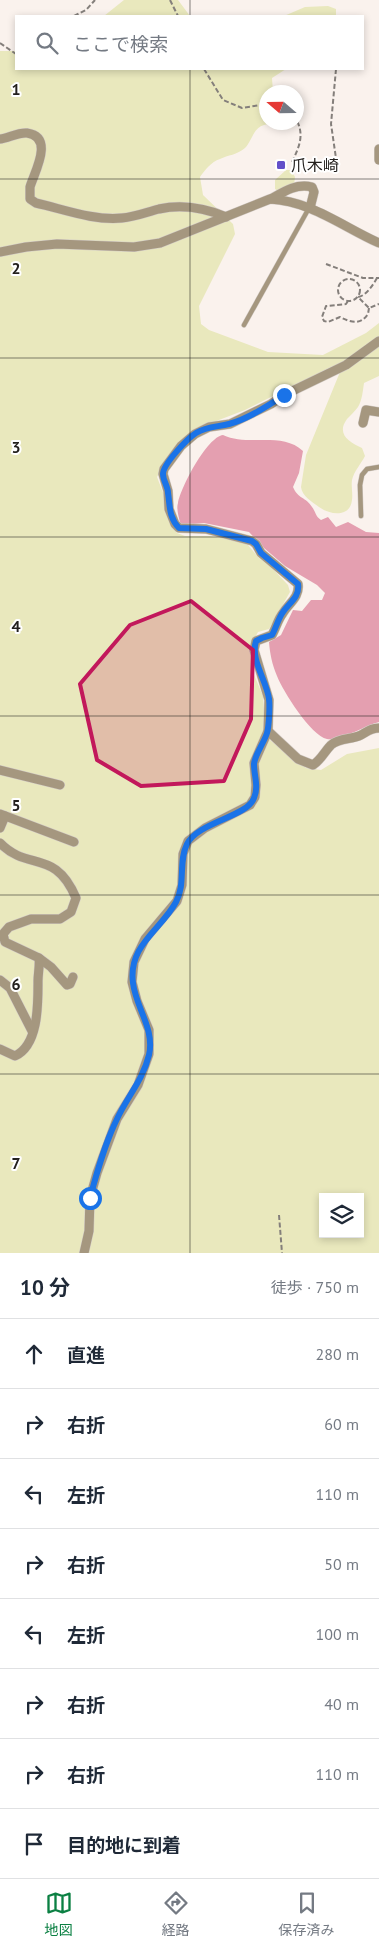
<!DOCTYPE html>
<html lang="ja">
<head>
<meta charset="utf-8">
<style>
	:root { --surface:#fff; --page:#f2f2f3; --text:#1f2937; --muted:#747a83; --line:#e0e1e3; --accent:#0b8043 }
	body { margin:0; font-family:"PT Sans","Noto Sans JP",sans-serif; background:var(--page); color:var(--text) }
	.controls { position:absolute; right:15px; bottom:15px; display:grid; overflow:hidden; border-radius:0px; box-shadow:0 2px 8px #0003 }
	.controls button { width:45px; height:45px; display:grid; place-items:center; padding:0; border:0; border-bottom:1px solid var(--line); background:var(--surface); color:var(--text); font:25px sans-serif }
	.compass { position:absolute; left:259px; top:85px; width:45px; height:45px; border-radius:50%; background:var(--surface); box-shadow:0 2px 8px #0003; rotate:290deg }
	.stop { position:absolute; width:15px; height:15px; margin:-11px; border:4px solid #1a73e8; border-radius:50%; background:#fff }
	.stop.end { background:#1a73e8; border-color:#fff; box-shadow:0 1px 5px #0008 }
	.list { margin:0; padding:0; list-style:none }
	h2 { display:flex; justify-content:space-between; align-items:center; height:65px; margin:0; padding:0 20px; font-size:21px }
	h2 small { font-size:16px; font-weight:400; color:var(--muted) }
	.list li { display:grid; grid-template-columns:32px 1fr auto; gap:15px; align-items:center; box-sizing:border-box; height:70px; padding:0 20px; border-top:1px solid var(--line) }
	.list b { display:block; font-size:19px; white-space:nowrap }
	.list em { font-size:16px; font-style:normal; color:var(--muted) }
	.icon { flex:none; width:28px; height:28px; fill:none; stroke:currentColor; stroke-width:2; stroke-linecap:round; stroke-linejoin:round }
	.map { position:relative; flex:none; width:379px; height:1253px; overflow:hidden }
	.search { position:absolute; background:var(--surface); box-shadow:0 2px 8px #0003; left:15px; right:15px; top:15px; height:55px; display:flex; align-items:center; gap:12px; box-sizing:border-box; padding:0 18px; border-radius:0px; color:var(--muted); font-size:19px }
	.sheet { height:625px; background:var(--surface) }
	nav { display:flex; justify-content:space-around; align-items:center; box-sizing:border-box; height:70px; border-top:1px solid var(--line); background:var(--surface); font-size:14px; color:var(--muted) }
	nav a { display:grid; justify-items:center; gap:2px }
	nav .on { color:var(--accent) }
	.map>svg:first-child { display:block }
	.green { fill:#e9e8bd; fill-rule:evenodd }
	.water { fill:#e49fb0 }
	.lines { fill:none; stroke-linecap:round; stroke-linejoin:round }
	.service-casing { stroke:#d3ccc8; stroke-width:5.5 }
	.minor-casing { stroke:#d3ccc8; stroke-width:10 }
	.path { stroke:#847f7b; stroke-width:2; stroke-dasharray:5 2.5; stroke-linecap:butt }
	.service { stroke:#a5977f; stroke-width:4.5 }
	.minor { stroke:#a5977f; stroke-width:9 }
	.route { stroke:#1a73e8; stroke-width:6 }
	.marked { fill:#c2185b; fill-opacity:0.2; stroke:#c2185b; stroke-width:4; stroke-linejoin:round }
	.grid { fill:none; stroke:#23201e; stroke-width:1; stroke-opacity:0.55 }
	.poi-dot { fill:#6350c9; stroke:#fff; stroke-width:2 }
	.labels { text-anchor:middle; stroke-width:4; stroke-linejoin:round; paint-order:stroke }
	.poi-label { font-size:16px; fill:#23201e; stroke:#fff; text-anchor:start }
	.grid-label { font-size:16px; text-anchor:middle; font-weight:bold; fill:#23201e; stroke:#fff; stroke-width:4; stroke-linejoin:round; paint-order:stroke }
</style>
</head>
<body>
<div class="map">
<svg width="379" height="1253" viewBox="0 0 379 1253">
	<rect width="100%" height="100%" fill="#faf2ed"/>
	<g class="green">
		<path d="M124,0h54l12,16h-86z"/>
		<path d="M328,6l8,3v7h-52l21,-9z"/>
		<path d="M0,51h16v18h270l-14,9 1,14h-7v30l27,1 1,2 -3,3c-9,-1 -18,-6 -27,-3 -11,3 -12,16 -19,23 -8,7 -17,7 -25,11 -9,3 -15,11 -20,18l3,18 30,29 2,10 -36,72 2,18 8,6 59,22 55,3 43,-22 13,-10v53l-15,7c-1,7 -2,18 -6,24 -3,4 -7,8 -11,12 -11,15 2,23 15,29l3,8c-4,8 -11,15 -13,24 -1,6 1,13 0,20 -2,18 -22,15 -33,7 -7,-5 -17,-11 -18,-20l5,-32 34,-83 -1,-4 -6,-2 -88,44 -47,18 -11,7 -21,25 -9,17 7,18v10l3,10 10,18 8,3h25l26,4 12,5 10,12 14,11 16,17 2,7 -21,37 -11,3 -7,13 1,25 11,26 3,41 40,31 15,2 26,-16 32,-6v505h-379zM323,1197h37v37h-37z"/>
		<path d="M286,170h5l4,7 -1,8 -16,6 -3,-2v-9z"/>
	</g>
	<path class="water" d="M223,435c25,12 59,-4 80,16l-4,22 -6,14c5,12 13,10 19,20 4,5 3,9 9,13l7,-3 8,10 12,-5 18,10 13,1v189c-13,3 -38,19 -52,17 -16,-3 -44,-48 -50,-63 -5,-12 -7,-22 -8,-34l12,-7 12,-25 9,1 9,-11h11l3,-7 -8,-8 -32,-19 -21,-18 -15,-16 -45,-9 -20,2 -4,-2c-1,-6 -4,-14 -2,-20 3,-16 29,-66 45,-68z"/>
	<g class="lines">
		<g class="service-casing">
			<g id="service">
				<path d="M244,325l65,-117"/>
				<path d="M361,516l-1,-31 2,-10 5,-6 12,-2"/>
			</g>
		</g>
		<g class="minor-casing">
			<g id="minor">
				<path d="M0,139c8,-1 19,-7 27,-6 28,4 7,40 3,54 0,4 0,8 0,12l6,4c27,6 58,18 86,15 13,-1 25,-6 37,-9 24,-5 46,-1 67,8"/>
				<path d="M379,149v11"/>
				<path d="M271,199c12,-7 25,-16 41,-12l2,5 -4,16"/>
				<path d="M0,252l26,-5 31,-3 77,3 26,-4 110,-44c41,2 73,28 109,44"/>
				<path d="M363,423l3,-13 13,2"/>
				<path d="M268,731l30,28 15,6c9,-6 11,-13 18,-20 9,-8 21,-5 30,-10 7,-4 10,-7 18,-7"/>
				<path d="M0,770l60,15"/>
				<path d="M0,814l74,28"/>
				<path d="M0,828l5,-12"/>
				<path d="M0,843c28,29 55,5 76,55l-5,14 -11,7h-29l-22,8 -6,7 2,8 34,16c1,8 -1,15 -1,23 0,22 1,64 -23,75l-15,-7"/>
				<path d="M39,958l12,9 16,18 3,-1 3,-7"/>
				<path d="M0,980l10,8 22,43"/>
				<path d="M84,1253l5,-22 1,-33 7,-25 20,-54 21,-34 11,-31v-24l-12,-29 -5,-19 2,-20 11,-23 32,-38 5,-16 1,-31 5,-13 17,-13 45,-23 5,-8 1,-12 -2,-22 14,-32 1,-31 -15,-50 2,-9 16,-6c4,-7 6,-16 11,-22 6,-10 17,-16 15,-29l-37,-31 -5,-9 -4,-3 -46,-12 -27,-1 -4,-4 -6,-15 -1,-18 -5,-17 1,-5 17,-23 14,-12 14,-7 21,-3 41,-20 13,-9 62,-30 33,-24"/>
			</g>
		</g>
		<g class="path">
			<path d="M170,0l8,16"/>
			<path d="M74,16l12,-6 9,-10"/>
			<path d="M0,43l16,11"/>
			<path d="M204,69l19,31 19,8 24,-4"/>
			<path d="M336,69l-5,55 7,48"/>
			<path d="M292,162c7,-15 13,-27 4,-43"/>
			<path d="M326,264l37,14h16"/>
			<path d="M377,278c-4,7 -11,18 -19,19l11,11 10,-4"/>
			<circle cx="349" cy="290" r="11"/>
			<path d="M348,301l-2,3 -20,2 -4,11 2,4 4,1 12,-5c10,5 20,9 28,-3l1,-6"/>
			<path d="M279,1215l3,38"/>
		</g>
		<use href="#service" class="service"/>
		<use href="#minor" class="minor"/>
	</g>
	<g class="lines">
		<path class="route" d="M90,1198c7,-26 15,-55 27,-79 10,-22 26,-39 32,-64 6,-26 -13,-47 -16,-72 -5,-38 28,-53 43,-81 10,-18 2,-40 11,-58 11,-22 60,-27 67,-46 5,-11 0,-22 0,-34 1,-10 10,-21 13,-31 2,-7 3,-27 2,-34 -2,-18 -19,-39 -13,-58l6,-3 10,-3c4,-7 6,-16 11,-23 6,-9 17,-15 15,-28l-37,-31 -5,-9 -4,-3 -46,-12 -27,-1c-10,-10 -9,-22 -11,-35 0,-7 -5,-12 -5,-19 0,-10 25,-36 33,-41 11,-7 22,-6 33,-9 19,-5 39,-18 55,-29"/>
	</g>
	<path class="marked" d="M191,601l62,49 -2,69 -27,62 -83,5 -44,-26 -17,-76 50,-59z"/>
	<path class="grid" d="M190,0v16M190,69v1184M0,179h379M0,358h379M0,537h379M0,716h379M0,895h379M0,1074h379"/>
	<rect class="poi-dot" x="276" y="160" width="10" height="10" rx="2.5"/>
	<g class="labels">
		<g class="poi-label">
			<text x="291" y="171">爪木崎</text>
		</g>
	</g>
	<g class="grid-label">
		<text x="16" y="95">1</text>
		<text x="16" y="274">2</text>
		<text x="16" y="453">3</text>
		<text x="16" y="632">4</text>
		<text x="16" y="811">5</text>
		<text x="16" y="990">6</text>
		<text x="16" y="1169">7</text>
	</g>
</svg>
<div class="controls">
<button><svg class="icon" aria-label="layers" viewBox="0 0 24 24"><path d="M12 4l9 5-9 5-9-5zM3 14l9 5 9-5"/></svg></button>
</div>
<svg class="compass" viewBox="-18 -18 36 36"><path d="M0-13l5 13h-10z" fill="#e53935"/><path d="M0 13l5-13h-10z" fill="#747a83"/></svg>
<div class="stop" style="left:90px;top:1198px"></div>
<div class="stop end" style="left:284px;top:395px"></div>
<div class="search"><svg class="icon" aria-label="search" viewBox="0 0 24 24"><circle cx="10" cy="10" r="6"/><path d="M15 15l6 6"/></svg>ここで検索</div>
</div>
<section class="sheet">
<h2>10 分<small>徒歩 · 750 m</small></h2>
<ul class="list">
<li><svg class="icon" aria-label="ahead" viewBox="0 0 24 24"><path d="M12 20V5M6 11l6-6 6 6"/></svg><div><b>直進</b></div><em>280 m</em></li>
<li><svg class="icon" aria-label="right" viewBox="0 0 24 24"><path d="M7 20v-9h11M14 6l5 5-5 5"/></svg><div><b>右折</b></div><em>60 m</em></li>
<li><svg class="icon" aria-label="left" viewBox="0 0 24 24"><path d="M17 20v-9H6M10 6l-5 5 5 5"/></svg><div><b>左折</b></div><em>110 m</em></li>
<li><svg class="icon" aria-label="right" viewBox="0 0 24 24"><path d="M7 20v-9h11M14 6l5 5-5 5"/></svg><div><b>右折</b></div><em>50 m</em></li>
<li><svg class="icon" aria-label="left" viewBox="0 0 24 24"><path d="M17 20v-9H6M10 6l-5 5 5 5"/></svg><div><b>左折</b></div><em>100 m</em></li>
<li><svg class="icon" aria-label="right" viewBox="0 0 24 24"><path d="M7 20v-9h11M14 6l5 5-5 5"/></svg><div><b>右折</b></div><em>40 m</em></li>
<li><svg class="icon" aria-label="right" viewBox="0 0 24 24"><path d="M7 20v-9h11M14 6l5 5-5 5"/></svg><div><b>右折</b></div><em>110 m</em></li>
<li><svg class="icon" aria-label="arrive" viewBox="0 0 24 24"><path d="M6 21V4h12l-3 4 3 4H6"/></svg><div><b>目的地に到着</b></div></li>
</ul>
</section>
<nav>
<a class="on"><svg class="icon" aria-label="map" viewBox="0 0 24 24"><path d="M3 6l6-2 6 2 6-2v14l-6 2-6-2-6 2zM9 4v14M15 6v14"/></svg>地図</a>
<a><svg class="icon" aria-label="directions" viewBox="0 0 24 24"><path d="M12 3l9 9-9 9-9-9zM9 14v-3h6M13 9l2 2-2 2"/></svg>経路</a>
<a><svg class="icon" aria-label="saved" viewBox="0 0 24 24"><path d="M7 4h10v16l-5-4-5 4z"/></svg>保存済み</a>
</nav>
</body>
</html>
